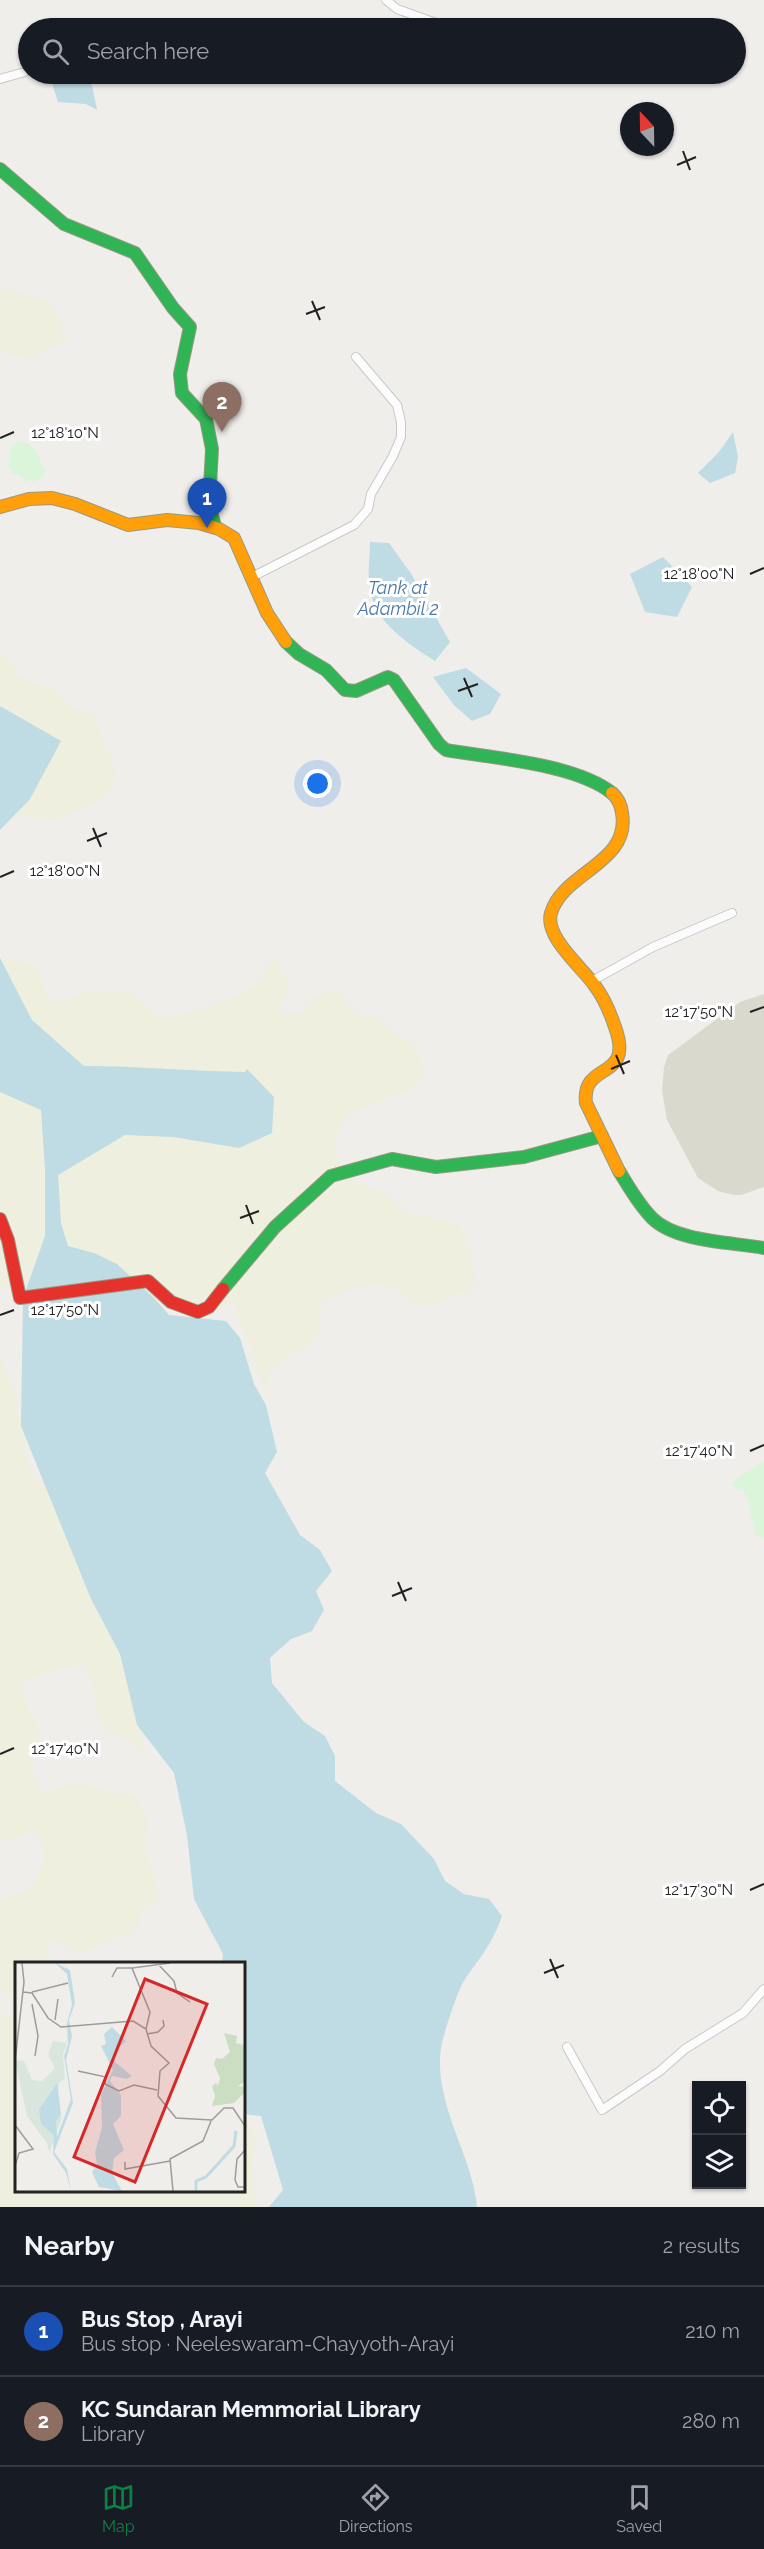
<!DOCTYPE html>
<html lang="en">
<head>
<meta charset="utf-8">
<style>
	:root { --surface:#171b24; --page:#20242c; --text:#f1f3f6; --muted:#9ea1a6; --line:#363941; --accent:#0b8043 }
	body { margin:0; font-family:Raleway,sans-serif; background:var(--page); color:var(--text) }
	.controls { position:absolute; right:18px; bottom:18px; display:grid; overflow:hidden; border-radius:0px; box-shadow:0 2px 4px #0004 }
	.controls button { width:54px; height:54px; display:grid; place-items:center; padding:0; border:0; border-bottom:2px solid var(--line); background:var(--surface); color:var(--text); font:30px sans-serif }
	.compass { position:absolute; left:620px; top:102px; width:54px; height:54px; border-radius:50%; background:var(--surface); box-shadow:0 2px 4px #0004; rotate:338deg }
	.you { position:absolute; left:318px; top:784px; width:21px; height:21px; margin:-15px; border:4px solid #fff; border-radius:50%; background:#1a73e8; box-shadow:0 0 0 9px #1a73e833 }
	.badge { display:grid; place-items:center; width:39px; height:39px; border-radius:50%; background:var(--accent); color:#fff; font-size:20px; font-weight:700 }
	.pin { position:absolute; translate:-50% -50px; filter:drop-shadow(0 2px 3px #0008) }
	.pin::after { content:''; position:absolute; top:32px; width:21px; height:18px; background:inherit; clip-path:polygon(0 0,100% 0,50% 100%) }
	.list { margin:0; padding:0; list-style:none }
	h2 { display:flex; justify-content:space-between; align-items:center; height:78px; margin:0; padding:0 24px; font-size:26px }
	h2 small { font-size:20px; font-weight:400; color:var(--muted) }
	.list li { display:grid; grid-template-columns:39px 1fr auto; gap:18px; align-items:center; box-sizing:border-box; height:90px; padding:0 24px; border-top:2px solid var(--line) }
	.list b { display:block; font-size:22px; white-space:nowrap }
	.list p { margin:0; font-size:20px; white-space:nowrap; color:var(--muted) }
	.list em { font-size:20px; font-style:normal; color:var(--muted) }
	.icon { flex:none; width:33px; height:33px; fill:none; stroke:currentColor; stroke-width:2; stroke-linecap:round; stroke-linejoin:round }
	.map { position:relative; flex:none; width:764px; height:2207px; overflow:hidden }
	.search { position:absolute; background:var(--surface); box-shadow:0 2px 4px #0004; left:18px; right:18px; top:18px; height:66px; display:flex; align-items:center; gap:15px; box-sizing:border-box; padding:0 21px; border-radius:33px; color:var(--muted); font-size:22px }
	.sheet { height:258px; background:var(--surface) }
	nav { display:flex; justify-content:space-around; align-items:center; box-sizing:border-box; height:84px; border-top:2px solid var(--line); background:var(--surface); font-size:16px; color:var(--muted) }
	nav a { display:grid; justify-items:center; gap:3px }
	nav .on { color:var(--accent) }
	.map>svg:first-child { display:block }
	.construction { fill:#d9d9cd }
	.farmland { fill:#efefdf }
	.park { fill:#daf5da }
	.water { fill:#bfdbe3 }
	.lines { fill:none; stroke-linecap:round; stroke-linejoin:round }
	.street-casing { stroke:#c9c8c7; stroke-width:10 }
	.fast-casing { stroke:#999a82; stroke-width:14 }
	.slow-casing { stroke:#999a82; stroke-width:14 }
	.jam-casing { stroke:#999a82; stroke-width:14 }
	.street { stroke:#fdfcfc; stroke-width:8 }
	.fast { stroke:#30b455; stroke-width:12 }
	.slow { stroke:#ff9f0a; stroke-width:12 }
	.jam { stroke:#e5322d; stroke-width:12 }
	.ticks { fill:none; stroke:#222; stroke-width:2 }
	.labels { text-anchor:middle; stroke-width:6; stroke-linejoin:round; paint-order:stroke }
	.water-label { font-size:18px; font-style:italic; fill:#4a7aab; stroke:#fff }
	.inset-river { fill:none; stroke:#bfdbe3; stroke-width:3 }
	.inset-road { fill:none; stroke:#9e9c9b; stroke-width:1.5 }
	.view { fill:#d62828; fill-opacity:0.15; stroke:#d62828; stroke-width:3 }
	.inset-edge { fill:none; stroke:#222; stroke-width:3 }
	.ticks-label { font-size:15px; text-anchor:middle; fill:#222; stroke:#fff; stroke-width:6; stroke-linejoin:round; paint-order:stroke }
</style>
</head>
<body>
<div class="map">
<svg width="764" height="2207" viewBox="0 0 764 2207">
	<rect width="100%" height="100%" fill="#f0eeeb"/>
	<path class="construction" d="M764,994v193l-23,8h-7l-16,-4 -20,-13 -31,-58 -5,-29 2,-24 4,-12 72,-53z"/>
	<g class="farmland">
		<path d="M9,289l42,14 18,37 -42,19 -18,-5 -9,-7v-56z"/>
		<path d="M0,654l14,11 4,11 30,11 10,6 14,14 20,5 24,60 -7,20 -7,8 -42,18 -9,1 -43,-4 -8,3z"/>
		<path d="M273,955l6,8 10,25 -8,19 4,8 21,-5 6,-11 22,-9 10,4 4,9 8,10 21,5 16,14 19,10 5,6 7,23 -7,10 -7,8 -60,24 -7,8 -10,22 11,27 6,8 20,10 10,1 25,23 54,13 12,31 5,24 -2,8 -44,18 -11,-1 -9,-4 -9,-9 -24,-8 -21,4 -34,14 -3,11v20l-14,16 -24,10 -14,18 -1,9 5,25 -24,-74 -13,-33 -40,10 -57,-36 -22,-8 -75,28 -32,-12 -8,3v-332l4,3 22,2 10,4 13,32 12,3 18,-7 20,-3 29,1 14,8 14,15 9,2 41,-9 51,-23 7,-8z"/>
		<path d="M0,1357l17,40 -2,9 9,21 3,31 9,23 11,7 89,204 4,41 6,21 -16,-12 -19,-8 -8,-7 -7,-16 -2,-23 -11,-22 -24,2 -34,14 -4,7 18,43v13l-7,8 3,31 9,9 32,-11 30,9 28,4 5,6 9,20 -3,25 2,10 12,36 -4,10 -8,4 -7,10v10l-11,7 -44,18 -10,2 -19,-13 -9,3 3,21h-34v37l-16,-11v-88l34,-17 12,-29 -6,-19 -9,-5 -19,8h-12z"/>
		<path d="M0,2013l16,4v173h227v-73l6,5 7,17 -3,17 2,51h-255z"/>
	</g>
	<g class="park">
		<path d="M20,441c17,4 18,16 25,30l-2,5 -9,6 -3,-3 -6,3 -6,-8h-7l-4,-9 4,-20z"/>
		<path d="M764,1461v78l-9,-4 -7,-36 -5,-9 -6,-1 -6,-6z"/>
	</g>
	<g class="water">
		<path d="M49,74h21l22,11 5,25 -11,-6 -28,-2z"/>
		<path d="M733,432l5,25 -3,16 -25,10 -12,-10 21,-21z"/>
		<path d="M370,542l19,1 23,32 38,67 -15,19c-26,-17 -60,-38 -65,-71 -3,-15 0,-33 0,-48z"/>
		<path d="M663,557l29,30 -15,30 -32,-5 -15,-38z"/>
		<path d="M466,668l35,26 -11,20 -18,7 -18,-16 -21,-28z"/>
		<path d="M0,706l61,35 -31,58 -30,31z"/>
		<path d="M0,958l32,62 52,46c54,0 107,5 161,6l2,-3 27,28 -2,36 -33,15 -66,-11 -48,-2 -67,40 3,48 7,23 26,7 23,11 37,34 15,17 57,6 14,17 14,46 12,21 11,47 -12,21 35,62 20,15 12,21 -16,20 8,19 -12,21 -21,8 -21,19 2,25 32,39 21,14 10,20v25l41,32 25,11 33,35 11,22 19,13 25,5 13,17c-10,28 -20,39 -37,63 -7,10 -22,56 -24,69 -8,56 32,108 36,159h-208l14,-17 -22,-74 -18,-2v-150h-21l1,-10 -29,-55 -7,-64 -13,-62 -37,-48 -17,-71 -29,-55 -70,-173 2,-128 22,-62v-67l-4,-59 -41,-18z"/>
	</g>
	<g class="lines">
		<g class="street-casing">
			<g id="street">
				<path d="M386,0l11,9 53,19"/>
				<path d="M0,79l25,-7"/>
				<path d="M252,577l102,-52 14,-16 3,-15 22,-38 8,-19v-15l-4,-17 -41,-48"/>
				<path d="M592,981l61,-34 79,-34"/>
				<path d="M567,2047l35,63 58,-39 25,-22 58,-36 21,-24"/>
			</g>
		</g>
		<g class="fast-casing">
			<g id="fast">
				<path d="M0,169l64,55 71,29 38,55 17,19 -10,47 2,19 24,26 6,30 -3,56 6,21"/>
				<path d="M286,642l13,12 27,16 19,20 11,1 32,-14 6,3 45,64 7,6c46,8 130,14 166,43"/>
				<path d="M619,1171c10,16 19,33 33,47 24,24 79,24 112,30"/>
				<path d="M223,1289l52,-62 56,-51 61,-17 44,8 88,-10 78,-21"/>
			</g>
		</g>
		<g class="slow-casing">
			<g id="slow">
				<path d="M0,507l29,-8 23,-1 23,6 53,21 39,-5 32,3 20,6 15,9 33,75 19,29"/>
				<path d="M612,793c6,5 9,12 10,20 9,50 -59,59 -71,100 -7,24 32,55 44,73 9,12 15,26 20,41 20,55 -34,33 -29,76l33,68"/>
			</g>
		</g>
		<g class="jam-casing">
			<path id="jam" d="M0,1219l8,21 12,58 128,-17 23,21 27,10 11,-5 14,-18"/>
		</g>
		<use href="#street" class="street"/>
		<use href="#fast" class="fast"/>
		<use href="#slow" class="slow"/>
		<use href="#jam" class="jam"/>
	</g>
	<path class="ticks" d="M683,151l7,19M677,165l19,-8M312,301l8,19M306,314l19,-7M0,438l14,-6M750,574l14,-6M464,678l8,19M458,691l20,-7M93,828l8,19M87,841l20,-8M0,877l14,-6M750,1012l14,-5M616,1055l8,19M611,1069l19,-8M246,1205l7,19M240,1218l19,-7M0,1315l14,-5M750,1451l14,-6M398,1582l8,19M392,1596l20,-8M0,1754l14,-6M750,1890l14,-6M550,1959l8,19M544,1973l20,-8"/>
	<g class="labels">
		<g class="water-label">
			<text x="398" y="594">Tank at<tspan x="398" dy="21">Adambil 2</tspan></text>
		</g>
	</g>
	<g transform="translate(15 1962)">
		<rect width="230" height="230" fill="#f0eeeb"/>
		<path d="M209,71l13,3 -1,7 8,2v37l-6,4 6,1v6l-10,10 -22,3 3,-10 -3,-10 4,-3 2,3 2,-8 -6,-14 2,-6 6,1 8,-7z" fill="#cbdec1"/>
		<path d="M38,79l14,2 -4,12 2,23 -6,5 -1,22 4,13 -13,35 -2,-10 -20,-27 -12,-56 9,1 8,19 10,1 13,-13 -7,-14z" fill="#d9e6de"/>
		<path d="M40,1l15,7 5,33 -6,17 3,16 -6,24 7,43 -19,49 13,17 4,22 -5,-18 -13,-19 1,-19 -13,-11 -2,-14 18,-27 4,31 -5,7 1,16 14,-38 -7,-43 4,-11 -1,-22 5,-18 -5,-31zM97,65l14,14 -12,11 1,10 17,14 -5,3 -15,-3 -2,5 11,14v21l-8,8 11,26 -10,8 -2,15 10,18 -23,-4 -7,-15 5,-7 -2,-13 7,-24 -1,-33 12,-25 -12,-24 5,-2 -2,-10z" fill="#bfdbe3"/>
		<path class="inset-river" d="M181,229v-10l10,-4 28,-31 2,-15"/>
		<path class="inset-road" d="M143,2l16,17 3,12 13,9M97,15l5,-9h15M8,30l9,1 16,25 13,9 72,-6 13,8 5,17 18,17 -9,8 -2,25 18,22 36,2 12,-12h9l12,18M17,30l36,-9M17,42l6,32 -3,20M40,58l3,-21M131,67l4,-17 -18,-44 38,-5M132,72l11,-2 6,-6 -1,-6M0,99l9,-79 -2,-19M63,109l28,6 -1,7 14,7 15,-6 23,5M0,163l18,24 -14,4 -4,13M230,188l-8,9 -2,21 3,7h7M110,200v7l45,-8M158,229l-3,-32 33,-18 8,-20"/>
		<path class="view" d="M130,17l62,25 -72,178 -61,-25z"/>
		<rect width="230" height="230" class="inset-edge"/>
	</g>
	<g class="ticks-label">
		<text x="65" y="438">12°18'10"N</text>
		<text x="699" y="579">12°18'00"N</text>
		<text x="65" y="876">12°18'00"N</text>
		<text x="699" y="1017">12°17'50"N</text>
		<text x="65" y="1315">12°17'50"N</text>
		<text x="699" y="1456">12°17'40"N</text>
		<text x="65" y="1754">12°17'40"N</text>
		<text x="699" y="1895">12°17'30"N</text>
	</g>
</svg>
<div class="controls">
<button><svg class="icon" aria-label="locate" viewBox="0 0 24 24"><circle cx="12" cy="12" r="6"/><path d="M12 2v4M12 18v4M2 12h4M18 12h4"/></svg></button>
<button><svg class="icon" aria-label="layers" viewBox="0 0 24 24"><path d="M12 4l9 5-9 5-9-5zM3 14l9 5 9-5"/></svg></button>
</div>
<svg class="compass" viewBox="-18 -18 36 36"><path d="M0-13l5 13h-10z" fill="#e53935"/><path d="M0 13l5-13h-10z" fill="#9ea1a6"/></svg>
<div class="you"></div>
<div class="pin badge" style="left:207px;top:528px;background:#1a4fb4">1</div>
<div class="pin badge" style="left:222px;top:432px;background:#8d6e63">2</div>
<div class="search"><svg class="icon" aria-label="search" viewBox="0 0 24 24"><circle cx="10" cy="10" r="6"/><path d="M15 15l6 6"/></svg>Search here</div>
</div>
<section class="sheet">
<h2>Nearby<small>2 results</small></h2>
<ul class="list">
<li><span class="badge" style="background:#1a4fb4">1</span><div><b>Bus Stop , Arayi</b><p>Bus stop · Neeleswaram-Chayyoth-Arayi</p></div><em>210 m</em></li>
<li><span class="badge" style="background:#8d6e63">2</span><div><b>KC Sundaran Memmorial Library</b><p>Library</p></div><em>280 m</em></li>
</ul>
</section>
<nav>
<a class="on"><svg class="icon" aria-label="map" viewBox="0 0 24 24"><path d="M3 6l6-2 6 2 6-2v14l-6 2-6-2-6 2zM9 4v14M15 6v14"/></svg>Map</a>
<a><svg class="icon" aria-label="directions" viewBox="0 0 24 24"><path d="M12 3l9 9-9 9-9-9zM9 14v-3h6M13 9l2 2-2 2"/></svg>Directions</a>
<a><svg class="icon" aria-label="saved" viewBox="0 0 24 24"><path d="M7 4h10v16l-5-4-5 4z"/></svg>Saved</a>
</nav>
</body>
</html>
